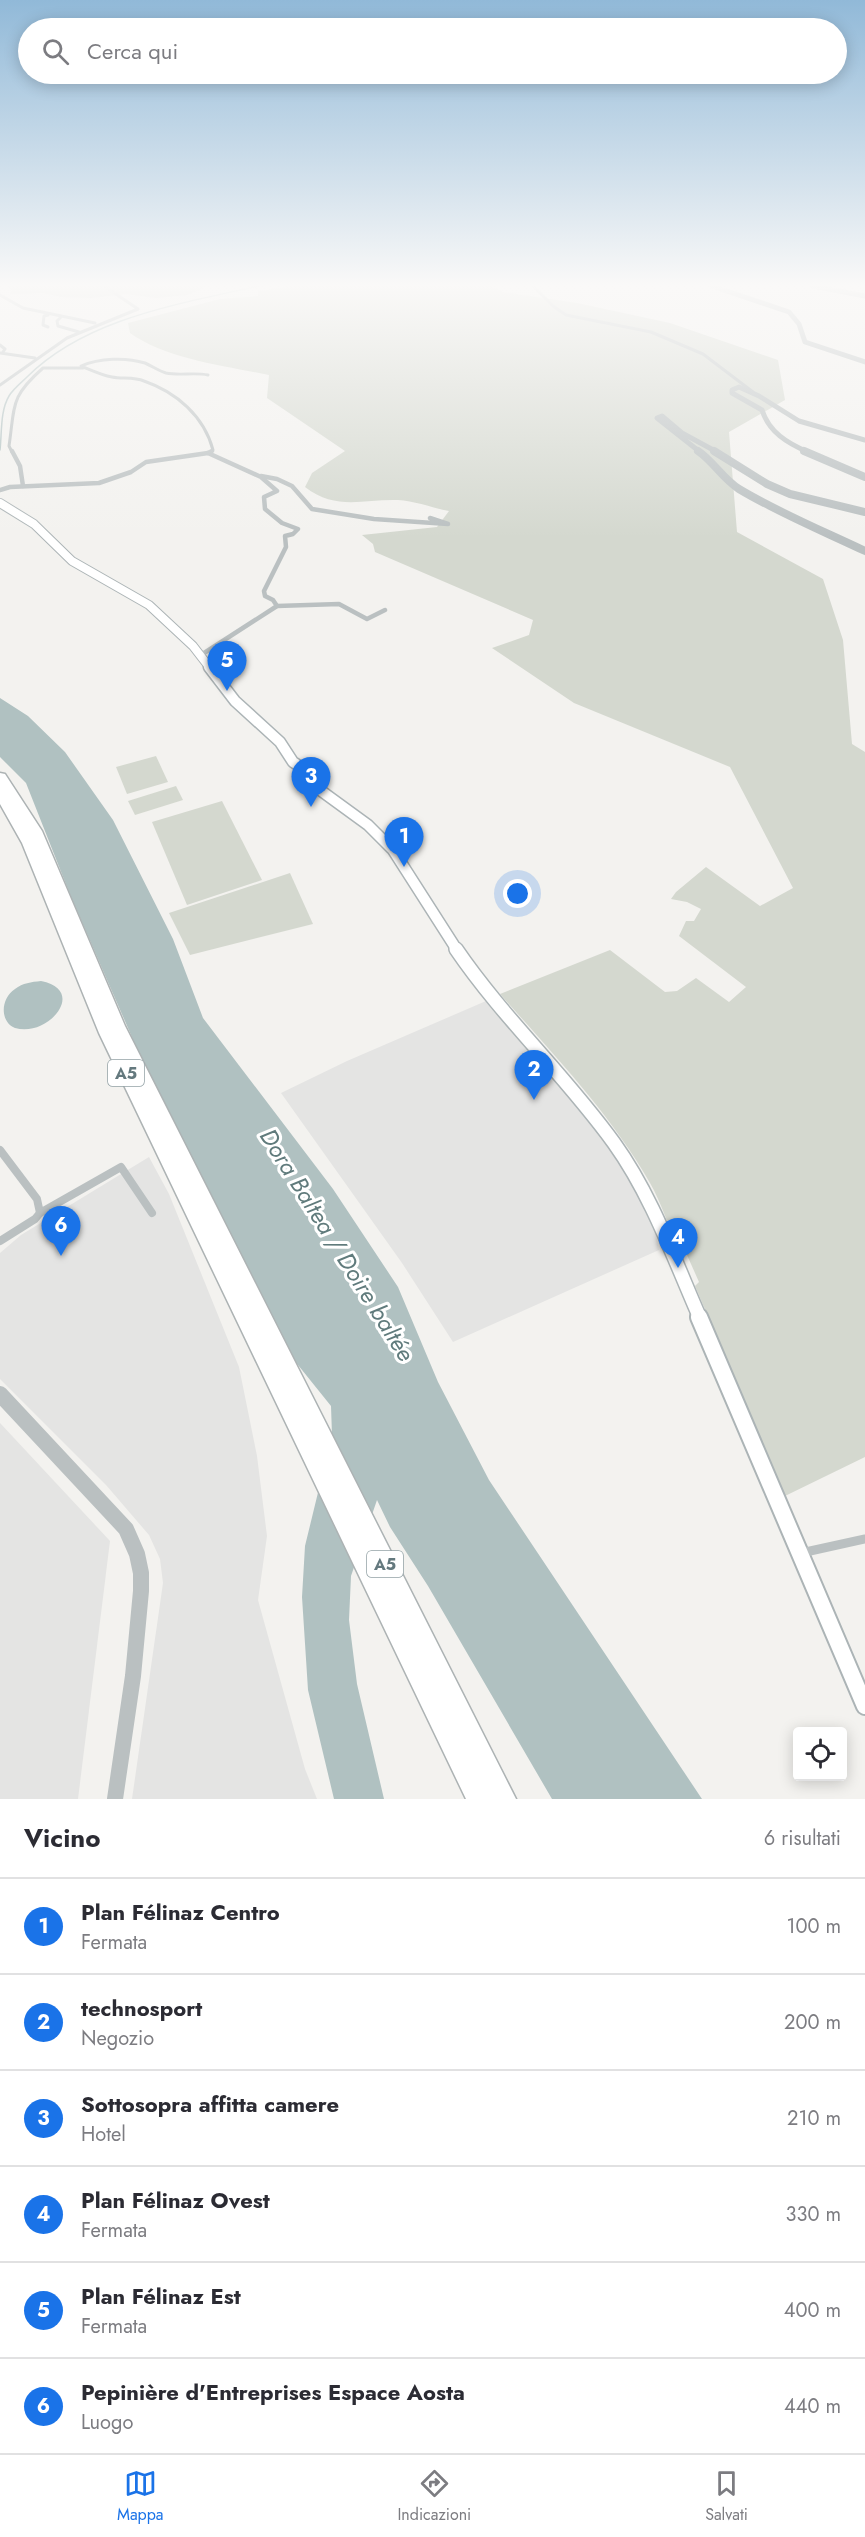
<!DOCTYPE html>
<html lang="it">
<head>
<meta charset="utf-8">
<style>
	:root { --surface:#fff; --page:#f2f2f3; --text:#2b2b33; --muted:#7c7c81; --line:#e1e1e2; --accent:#1a73e8 }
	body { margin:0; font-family:Jost,sans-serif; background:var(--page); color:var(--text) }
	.controls { position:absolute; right:18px; bottom:18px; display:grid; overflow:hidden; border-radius:6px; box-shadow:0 3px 15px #0003 }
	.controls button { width:54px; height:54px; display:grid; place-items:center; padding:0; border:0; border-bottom:2px solid var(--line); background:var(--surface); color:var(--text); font:30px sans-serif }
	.you { position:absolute; left:518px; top:894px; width:21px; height:21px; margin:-15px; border:4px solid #fff; border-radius:50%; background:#1a73e8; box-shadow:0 0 0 9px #1a73e833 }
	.badge { display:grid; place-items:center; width:39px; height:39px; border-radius:50%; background:var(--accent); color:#fff; font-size:20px; font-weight:700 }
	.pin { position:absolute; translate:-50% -50px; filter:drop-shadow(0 2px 3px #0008) }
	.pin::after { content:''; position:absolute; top:32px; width:21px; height:18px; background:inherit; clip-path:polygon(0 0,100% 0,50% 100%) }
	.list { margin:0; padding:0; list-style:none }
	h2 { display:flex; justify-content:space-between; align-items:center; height:78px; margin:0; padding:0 24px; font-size:26px }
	h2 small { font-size:20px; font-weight:400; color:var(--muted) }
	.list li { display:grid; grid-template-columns:39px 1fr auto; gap:18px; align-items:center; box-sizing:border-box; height:96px; padding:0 24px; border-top:2px solid var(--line) }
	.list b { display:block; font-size:22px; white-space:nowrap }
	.list p { margin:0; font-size:20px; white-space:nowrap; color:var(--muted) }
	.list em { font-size:20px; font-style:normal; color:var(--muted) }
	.icon { flex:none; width:33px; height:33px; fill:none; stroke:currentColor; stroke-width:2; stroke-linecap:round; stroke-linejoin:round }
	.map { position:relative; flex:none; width:865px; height:1799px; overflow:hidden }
	.search { position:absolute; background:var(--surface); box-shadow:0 3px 15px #0003; left:18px; right:18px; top:18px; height:66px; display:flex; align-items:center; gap:15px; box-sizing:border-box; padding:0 21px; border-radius:33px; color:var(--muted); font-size:22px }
	.sheet { height:654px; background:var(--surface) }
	nav { display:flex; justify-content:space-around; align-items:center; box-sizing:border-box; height:84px; border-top:2px solid var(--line); background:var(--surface); font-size:16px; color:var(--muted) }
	nav a { display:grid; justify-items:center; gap:3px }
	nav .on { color:var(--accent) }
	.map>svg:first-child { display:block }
	.built { fill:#e4e4e3 }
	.green { fill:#d4d8cf }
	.water { fill:#b0c1c1 }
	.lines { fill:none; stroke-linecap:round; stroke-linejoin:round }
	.stream { stroke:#b0c1c1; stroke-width:1.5 }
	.secondary-far3-casing { stroke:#acb4b6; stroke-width:10 }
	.secondary-far2-casing { stroke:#acb4b6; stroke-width:13 }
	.secondary-far1-casing { stroke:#acb4b6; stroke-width:16 }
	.secondary-casing { stroke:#acb4b6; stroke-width:20 }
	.motorway-casing { stroke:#adb3b4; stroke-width:3 }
	.minor-far3 { stroke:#bac0c1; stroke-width:3 }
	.minor-far2 { stroke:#bac0c1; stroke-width:4.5 }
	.minor-far1 { stroke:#bac0c1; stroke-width:8 }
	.minor { stroke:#bac0c1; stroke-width:9 }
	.tertiary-far2 { stroke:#bac0c1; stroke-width:5 }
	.tertiary-far1 { stroke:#bac0c1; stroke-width:8 }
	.tertiary { stroke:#bac0c1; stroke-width:16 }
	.secondary-far3 { stroke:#fff; stroke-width:8 }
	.secondary-far2 { stroke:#fff; stroke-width:10 }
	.secondary-far1 { stroke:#fff; stroke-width:13 }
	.secondary { stroke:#fff; stroke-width:16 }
	.motorway { fill:#fff; fill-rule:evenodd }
	.labels { text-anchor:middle; stroke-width:6; stroke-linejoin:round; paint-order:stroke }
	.shield { fill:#fff; stroke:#92a1a5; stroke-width:1.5 }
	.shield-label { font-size:16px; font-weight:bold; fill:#64797e }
	.near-water-label { font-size:24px; font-style:italic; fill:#607b7c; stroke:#fff }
</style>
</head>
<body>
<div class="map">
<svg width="865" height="1799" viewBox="0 0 865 1799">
	<rect width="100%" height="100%" fill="#f3f2ef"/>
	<g class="built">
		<path d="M486,1001l104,119 40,57 26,57 3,16 -206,92 -51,-79 -121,-170 66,-32z"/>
		<path d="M149,1157l20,37 70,173 18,89 10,80 -9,64 47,169 12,30h-185l31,-216 -3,-24 -11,-24 -43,-50 -106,-106v-126l21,-18z"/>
		<path d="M0,1423l110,118 -32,258h-78z"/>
	</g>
	<g class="green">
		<path d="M6,286h203l-22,9 -31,3 -30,-4 -35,4 -30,-1 -18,-4 -33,1 1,-5z"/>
		<path d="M291,286h202l10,6 74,11 93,20 108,37 7,40 -56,32 8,100 86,47 20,61 9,104 13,8v705l-80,39 -90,-210 4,-4 -16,-36h-6c-9,-21 -16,-44 -27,-63 -40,-70 -97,-129 -150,-189l110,-44 55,42 12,-1 19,-13 33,24 17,-15 -67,-51 7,-15h8l7,-12 -14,-7 -16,-3 5,-7 30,-25 54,39 33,-18 -63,-121 -156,-64 -82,-55 37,-13 4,-15 -158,-68 -2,-8 -11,-9 75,-8 12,-16c-16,-3 -34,-10 -51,-11 -35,-1 -62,11 -93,-13l7,-14 33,-22 -78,-53 2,-23c-43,-9 -103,-16 -139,-42l-2,-10 92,-24 38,-3v-5z"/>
		<path d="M156,756l12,26 -41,12 -11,-27z"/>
		<path d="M176,786l7,14 -48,15 -7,-14z"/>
		<path d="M222,801l40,79 -75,25 -35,-83z"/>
		<path d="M290,873l23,51 -123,31 -21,-42z"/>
	</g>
	<g class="water">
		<path d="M0,698l28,18 37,36 48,68 60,119 30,79 130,171 65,98 40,95 51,98 213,319h-150l-124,-213 -38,-59 -13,-27 -26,76 -2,44 8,64 27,115h-50l-26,-109 -6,-93 3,-51 27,-111 -1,-29 -37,-46 -153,-302 -70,-161 -45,-114 -26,-26z"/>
		<path d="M41,981c47,9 7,57 -26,47 -15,-6 -15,-29 0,-39 8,-6 16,-7 26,-8z"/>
	</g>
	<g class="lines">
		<path class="stream" d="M0,450c2,-17 0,-39 9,-54 4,-7 13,-14 18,-19 59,-59 153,-73 231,-91"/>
		<g class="secondary-far3-casing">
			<path id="secondary-far3" d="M0,503l34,21 38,37 77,44 44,41 17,22"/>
		</g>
		<g class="secondary-far2-casing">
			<path id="secondary-far2" d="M209,667l26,34 45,41 13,20 11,7 5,13 59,43 25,25 64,100"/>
		</g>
		<g class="secondary-far1-casing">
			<path id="secondary-far1" d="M456,949c47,69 109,126 158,194 38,53 60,116 86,175"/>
		</g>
		<g class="secondary-casing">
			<path id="secondary" d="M699,1317l166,389"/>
		</g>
		<g class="motorway-casing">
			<path id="motorway" d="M0,773l5,1 37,57 83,195 391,773h-50l-367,-766 -77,-190 -22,-39z"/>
		</g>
		<g class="minor-far3">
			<path d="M533,286l20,20 13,9 85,17 52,22 50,38"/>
			<path d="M0,295l23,13 72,15"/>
			<path d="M48,315l-4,1 -1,9 5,2"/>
			<path d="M61,317l-4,4 1,5 21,6"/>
			<path d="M0,345l5,4 -2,3"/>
			<path d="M0,353l35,5"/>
			<path d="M208,375c-14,-3 -28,1 -42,-2 -7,-2 -14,-7 -21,-10 -19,-6 -46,-5 -64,3 10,4 20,9 31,11 10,2 22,0 32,4 32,11 60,35 69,69l-3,2"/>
			<path d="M0,385l67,-47 71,-29 -34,-23"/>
			<path d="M12,452l-3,-6c6,-41 1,-49 34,-78h40"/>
		</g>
		<g class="minor-far2">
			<path d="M12,451l8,15 3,20"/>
			<path d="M208,453l4,-2"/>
			<path d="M261,476l16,3 15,7 20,23 62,10 74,5 -18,-6"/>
			<path d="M0,490l10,-3 89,-4 32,-11 15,-10 62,-9 53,24 16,14 -13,6 1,12 17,14 16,6 -5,5 -8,2 1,11 -22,44 1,5 8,4 4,6"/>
			<path d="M201,655l76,-49 62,-2 28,15 18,-9"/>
		</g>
		<g class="minor-far1">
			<path d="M0,1150l37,49 3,14 81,-46 31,46"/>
			<path d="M0,1241l35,-22 5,-6"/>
		</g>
		<path class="minor" d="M801,1553l64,-14"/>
		<g class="tertiary-far2">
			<path d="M712,286l77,26 10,12 6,18 60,20"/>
			<path d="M813,286l52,10"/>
			<path d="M700,452l-43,-34 5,-2 20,17 35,19"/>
			<path d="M808,452c-21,-9 -39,-20 -46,-42l-30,-17v-3l7,-3 20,9 40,25 66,19"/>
		</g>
		<g class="tertiary-far1">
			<path d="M698,451c15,10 25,28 41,38 40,24 84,42 126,62"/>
			<path d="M714,451l53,33 23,10 75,18"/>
			<path d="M804,451l61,26"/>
		</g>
		<path class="tertiary" d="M0,1394l126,135 11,25 4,19v18l-8,85 -18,123"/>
		<use href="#secondary-far3" class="secondary-far3"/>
		<use href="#secondary-far2" class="secondary-far2"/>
		<use href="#secondary-far1" class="secondary-far1"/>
		<use href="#secondary" class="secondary"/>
		<use href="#motorway" class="motorway"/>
	</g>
	<linearGradient id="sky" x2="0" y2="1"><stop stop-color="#91b9d8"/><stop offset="0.53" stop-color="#faf9f8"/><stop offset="1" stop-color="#faf9f8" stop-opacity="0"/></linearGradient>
	<rect width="865" height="538" fill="url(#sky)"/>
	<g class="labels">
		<g class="shield">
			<rect x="108" y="1060" width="36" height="26" rx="4.5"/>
			<rect x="367" y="1551" width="36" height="26" rx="4.5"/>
		</g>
		<g class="shield-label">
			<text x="126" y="1079">A5</text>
			<text x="385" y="1570">A5</text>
		</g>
		<g class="near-water-label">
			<text transform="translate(337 1245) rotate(58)" y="8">Dora Baltea / Doire baltée</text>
		</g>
	</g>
</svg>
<div class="controls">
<button><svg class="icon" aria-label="locate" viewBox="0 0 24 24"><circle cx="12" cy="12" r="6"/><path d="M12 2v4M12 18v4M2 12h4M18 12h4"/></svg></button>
</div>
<div class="you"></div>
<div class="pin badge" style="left:404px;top:867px">1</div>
<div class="pin badge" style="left:534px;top:1100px">2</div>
<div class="pin badge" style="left:311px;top:807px">3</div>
<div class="pin badge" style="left:678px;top:1268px">4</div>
<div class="pin badge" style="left:227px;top:691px">5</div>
<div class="pin badge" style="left:61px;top:1256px">6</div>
<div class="search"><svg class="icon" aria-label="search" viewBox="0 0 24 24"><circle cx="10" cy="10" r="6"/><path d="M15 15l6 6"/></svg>Cerca qui</div>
</div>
<section class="sheet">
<h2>Vicino<small>6 risultati</small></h2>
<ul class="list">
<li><span class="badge">1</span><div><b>Plan Félinaz Centro</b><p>Fermata</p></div><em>100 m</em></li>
<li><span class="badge">2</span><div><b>technosport</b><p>Negozio</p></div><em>200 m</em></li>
<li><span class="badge">3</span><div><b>Sottosopra affitta camere</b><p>Hotel</p></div><em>210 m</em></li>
<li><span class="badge">4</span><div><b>Plan Félinaz Ovest</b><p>Fermata</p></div><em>330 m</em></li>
<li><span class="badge">5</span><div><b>Plan Félinaz Est</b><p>Fermata</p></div><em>400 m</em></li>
<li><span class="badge">6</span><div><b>Pepinière d'Entreprises Espace Aosta</b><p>Luogo</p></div><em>440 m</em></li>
</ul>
</section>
<nav>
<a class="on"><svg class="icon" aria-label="map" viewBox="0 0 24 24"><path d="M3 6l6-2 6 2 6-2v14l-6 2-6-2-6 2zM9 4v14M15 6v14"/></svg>Mappa</a>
<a><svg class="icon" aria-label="directions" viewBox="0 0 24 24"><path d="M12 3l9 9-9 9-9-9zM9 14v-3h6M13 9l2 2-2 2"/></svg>Indicazioni</a>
<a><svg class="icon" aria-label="saved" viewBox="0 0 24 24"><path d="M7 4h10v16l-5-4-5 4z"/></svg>Salvati</a>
</nav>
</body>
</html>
